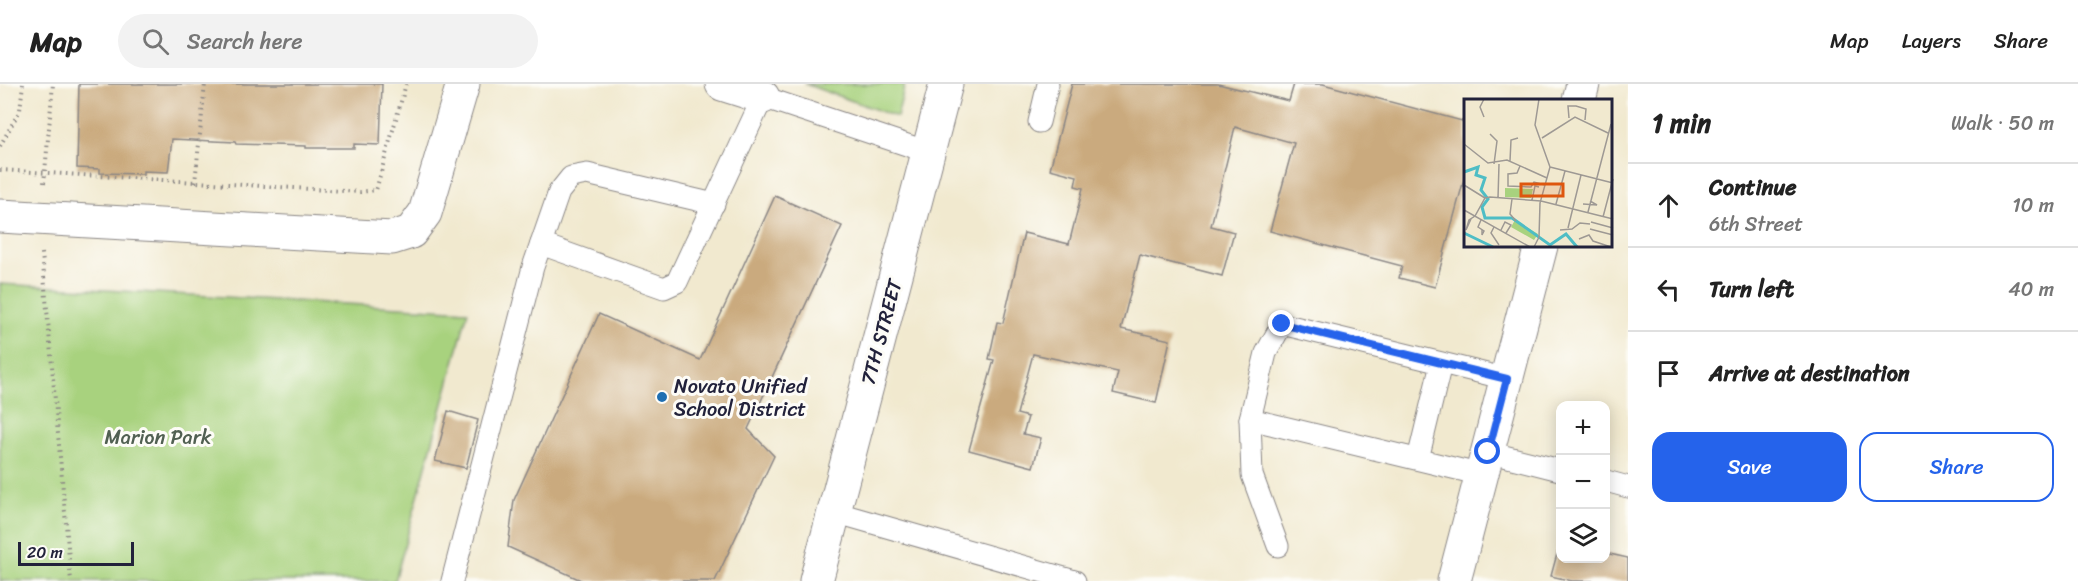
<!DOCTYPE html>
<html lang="en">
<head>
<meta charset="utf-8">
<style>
	:root { --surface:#fff; --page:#f2f2f2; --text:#222; --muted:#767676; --line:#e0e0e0; --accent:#2563eb }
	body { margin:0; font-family:Sriracha,sans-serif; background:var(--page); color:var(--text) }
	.controls { position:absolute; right:18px; bottom:18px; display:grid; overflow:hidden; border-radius:12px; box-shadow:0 3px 15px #0003 }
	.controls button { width:54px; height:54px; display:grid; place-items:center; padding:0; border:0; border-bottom:2px solid var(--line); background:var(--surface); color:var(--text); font:30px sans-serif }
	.scale { position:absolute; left:18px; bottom:15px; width:116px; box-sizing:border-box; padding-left:6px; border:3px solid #22223b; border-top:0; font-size:16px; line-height:21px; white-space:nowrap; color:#22223b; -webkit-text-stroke:4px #fdfcf7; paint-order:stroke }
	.stop { position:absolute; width:18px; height:18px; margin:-14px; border:4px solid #2563eb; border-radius:50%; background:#fff }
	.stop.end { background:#2563eb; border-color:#fff; box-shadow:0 2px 6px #0008 }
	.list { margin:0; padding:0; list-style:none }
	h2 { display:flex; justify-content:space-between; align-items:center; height:78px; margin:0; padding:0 24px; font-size:26px }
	h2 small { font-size:20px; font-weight:400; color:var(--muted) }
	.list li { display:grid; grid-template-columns:39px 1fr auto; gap:18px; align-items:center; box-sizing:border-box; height:84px; padding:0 24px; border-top:2px solid var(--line) }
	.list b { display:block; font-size:22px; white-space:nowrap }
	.list p { margin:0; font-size:20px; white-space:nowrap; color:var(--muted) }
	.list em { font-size:20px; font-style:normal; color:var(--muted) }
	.actions { display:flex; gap:12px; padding:18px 24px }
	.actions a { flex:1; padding:14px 0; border:2px solid var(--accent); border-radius:18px; text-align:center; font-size:21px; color:var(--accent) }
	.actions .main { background:var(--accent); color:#fff }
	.icon { flex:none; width:33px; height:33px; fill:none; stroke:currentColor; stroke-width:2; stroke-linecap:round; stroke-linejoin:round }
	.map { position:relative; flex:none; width:1628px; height:497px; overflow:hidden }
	header { display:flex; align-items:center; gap:36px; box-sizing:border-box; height:84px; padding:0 30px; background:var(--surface); border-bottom:2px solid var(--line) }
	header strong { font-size:28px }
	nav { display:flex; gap:33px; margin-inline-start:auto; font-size:21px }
	.search { width:420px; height:54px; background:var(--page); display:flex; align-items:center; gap:15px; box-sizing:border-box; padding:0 21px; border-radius:33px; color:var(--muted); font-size:22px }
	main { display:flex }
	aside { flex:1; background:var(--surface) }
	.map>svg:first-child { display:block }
	.green { fill:#a8d27e; stroke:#657a5c; stroke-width:1.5 }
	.building { fill:#caaa7e }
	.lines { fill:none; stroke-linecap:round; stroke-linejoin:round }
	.lane-casing { stroke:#8a8685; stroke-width:23 }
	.street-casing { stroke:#8a8685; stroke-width:35 }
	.path { stroke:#8a8685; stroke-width:4; stroke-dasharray:1.5 4.5; stroke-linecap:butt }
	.lane { stroke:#fff; stroke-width:21 }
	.street { stroke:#fff; stroke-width:33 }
	.route { stroke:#2563eb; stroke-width:8 }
	.poi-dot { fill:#1f6fb2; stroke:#fdfcf7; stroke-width:2 }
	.labels { text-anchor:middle; stroke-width:6; stroke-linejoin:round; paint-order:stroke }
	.street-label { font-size:20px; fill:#22223b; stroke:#fdfcf7 }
	.poi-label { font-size:20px; fill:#22223b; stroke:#fdfcf7; text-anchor:start }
	.park-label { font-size:20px; fill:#516052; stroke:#fdfcf7 }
	.inset-river { fill:none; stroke:#4ebdc5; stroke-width:3 }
	.inset-road { fill:none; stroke:#9e9994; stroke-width:1.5 }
	.view { fill:#de560e; fill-opacity:0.15; stroke:#de560e; stroke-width:3 }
	.inset-edge { fill:none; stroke:#22223b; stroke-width:3 }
</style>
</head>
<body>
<header>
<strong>Map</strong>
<div class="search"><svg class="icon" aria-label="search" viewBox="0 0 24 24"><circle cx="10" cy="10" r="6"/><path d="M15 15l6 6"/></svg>Search here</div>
<nav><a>Map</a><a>Layers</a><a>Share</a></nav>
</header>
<main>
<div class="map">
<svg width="1628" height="497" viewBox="0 0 1628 497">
	<rect width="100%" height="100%" fill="#fdfcf7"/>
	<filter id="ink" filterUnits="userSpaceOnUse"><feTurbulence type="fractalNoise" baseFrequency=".0167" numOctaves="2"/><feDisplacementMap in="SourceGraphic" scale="12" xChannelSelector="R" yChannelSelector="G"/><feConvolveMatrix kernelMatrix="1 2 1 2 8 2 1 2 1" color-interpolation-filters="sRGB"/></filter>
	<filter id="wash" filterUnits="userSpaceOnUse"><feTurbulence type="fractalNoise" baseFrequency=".008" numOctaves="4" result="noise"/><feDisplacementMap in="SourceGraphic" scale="24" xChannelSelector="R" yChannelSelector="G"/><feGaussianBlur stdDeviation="1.35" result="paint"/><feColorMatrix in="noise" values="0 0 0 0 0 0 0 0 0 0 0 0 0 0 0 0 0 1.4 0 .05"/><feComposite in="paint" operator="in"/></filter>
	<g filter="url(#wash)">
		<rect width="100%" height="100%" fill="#f1e9cf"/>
		<g class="green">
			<path d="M805,0h100l-8,33z"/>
			<path d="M0,200l468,27 -73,270h-395z"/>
		</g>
		<g id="blocks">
			<g class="building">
				<path d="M79,0h303l-2,61 -26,-1v4h-48v-2l-70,-2 -1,-2 -63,-3 -4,33 -25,-1v3l-43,-1v-4l-23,-1z"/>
				<path d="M1072,0h146l71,17 5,-17h29l143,38v50l-31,115 -36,-9 3,-12 -132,-35 24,-88 -59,-16 -24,99 23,6 -12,44 -82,-21 -19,74 49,11 -14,63 -43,-10 5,-21 -85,-18 -16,60 11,3 -5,17 18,4 -8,29 -64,-17 25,-90 -5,-1 8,-37 6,1 21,-90 45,11 14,-56 -8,-2 2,-10 -27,-7z"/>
				<path d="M775,112l67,30 -94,203 26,27 -59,125h-132l-75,-34 6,-47 85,-186 101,46z"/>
				<path d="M448,327l30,9 -12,48 -31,-7z"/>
				<path d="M1560,459v15h45v-5l23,5v23h-56l-21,-5z"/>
			</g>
		</g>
	</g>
	<g filter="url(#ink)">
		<use href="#blocks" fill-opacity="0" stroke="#8a8685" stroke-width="1.5"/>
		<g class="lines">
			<g class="lane-casing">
				<g id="lane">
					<path d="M1039,38l9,-38"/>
					<path d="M541,160l123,44 13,-6 86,-185 165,55"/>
					<path d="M1250,335l232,56"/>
					<path d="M1488,368l72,18"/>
					<path d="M1418,375l23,-95"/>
					<path d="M1606,397l22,6"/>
					<path d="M834,428l241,69"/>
					<path d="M1278,462l-26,-71 -2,-56 16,-66 16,-29 225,55"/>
					<path d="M452,497l81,-314 26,-75 12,-15 16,-3 127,30"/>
				</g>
			</g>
			<g class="street-casing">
				<g id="street">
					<path d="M722,0l41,13"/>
					<path d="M1579,16l4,-16"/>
					<path d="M0,132l392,22 19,-6 14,-19 38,-129"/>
					<path d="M816,497l130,-497"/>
					<path d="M1454,497l87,-335"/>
				</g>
			</g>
			<g class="path">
				<path d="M0,62l20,-36 3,-26"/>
				<path d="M0,86l360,22 16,-2 30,-106"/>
				<path d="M44,99l9,-99"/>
				<path d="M195,99l10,-99"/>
				<path d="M42,169l29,328"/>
			</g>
			<use href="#lane" class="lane"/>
			<use href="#street" class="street"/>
		</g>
	</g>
	<g class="lines" filter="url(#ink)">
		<path class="route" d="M1282,240l225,55 -19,73"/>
	</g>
	<circle class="poi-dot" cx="662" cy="313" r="6"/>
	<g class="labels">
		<g class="street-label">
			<text transform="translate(881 248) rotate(-75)" y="7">7TH STREET</text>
		</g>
		<g class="poi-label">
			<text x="674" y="309">Novato Unified<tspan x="674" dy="23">School District</tspan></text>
		</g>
		<g class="park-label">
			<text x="158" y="360">Marion Park</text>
		</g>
	</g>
	<g transform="translate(1464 15)">
		<rect width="148" height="148" fill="#f1e9cf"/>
		<path d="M41,89l28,1 -2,9 -26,-1zM51,121l23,14 -4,6 -23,-13z" fill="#a8d27e"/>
		<path class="inset-river" d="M0,73l14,-5 -2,8 9,3 -4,12 7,9 -6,8 3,11h27l38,27 16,-11 11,13M0,134l29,14"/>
		<path class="inset-road" d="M20,18l-4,-10 4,-8M105,19l-1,-12h8l10,3 -1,11M26,35l7,7 -3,23M78,39l33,-21 33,16M0,45l24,19 19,-3 40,18M46,62l1,-21 7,-2M56,67l-3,7 -9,1v12l23,1 3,-5 11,3M86,68l63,16M0,86l21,13M34,99l1,-34M48,100l-2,15 6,7M68,101l3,-14 4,1M92,105l9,-33M119,105l14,1 -7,-4M0,111l66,37M124,113l23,-88M139,118l10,-38M7,120l-5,11 3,-10 6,-4 10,-18 5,-1 51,4 72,18M17,121l-3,7 6,4 -2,4v-5M127,123l22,6M30,128l-3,6 8,12M104,129l13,-53M126,130l23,6M37,131l4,-8 6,3 -5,8M96,131l12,-1 8,-6 10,1M115,140l10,-4 4,6 18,6M70,148l5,-10 1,-34 10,-36 -15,-42 4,-26"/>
		<path class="view" d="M57,85h42v12h-42z"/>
		<rect width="148" height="148" class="inset-edge"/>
	</g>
</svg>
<div class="controls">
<button>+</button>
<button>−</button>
<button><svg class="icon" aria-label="layers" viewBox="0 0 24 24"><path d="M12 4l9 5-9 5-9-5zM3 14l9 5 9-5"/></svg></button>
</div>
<div class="scale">20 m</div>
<div class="stop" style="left:1488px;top:368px"></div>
<div class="stop end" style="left:1282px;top:240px"></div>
</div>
<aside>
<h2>1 min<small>Walk · 50 m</small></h2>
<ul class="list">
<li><svg class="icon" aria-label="ahead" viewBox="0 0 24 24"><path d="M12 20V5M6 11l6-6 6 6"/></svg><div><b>Continue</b><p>6th Street</p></div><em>10 m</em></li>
<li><svg class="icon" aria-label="left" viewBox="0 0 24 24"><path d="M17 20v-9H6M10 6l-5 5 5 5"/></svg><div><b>Turn left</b></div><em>40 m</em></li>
<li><svg class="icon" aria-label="arrive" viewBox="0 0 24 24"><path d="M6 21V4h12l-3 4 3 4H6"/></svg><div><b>Arrive at destination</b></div></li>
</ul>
<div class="actions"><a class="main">Save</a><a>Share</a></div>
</aside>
</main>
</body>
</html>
